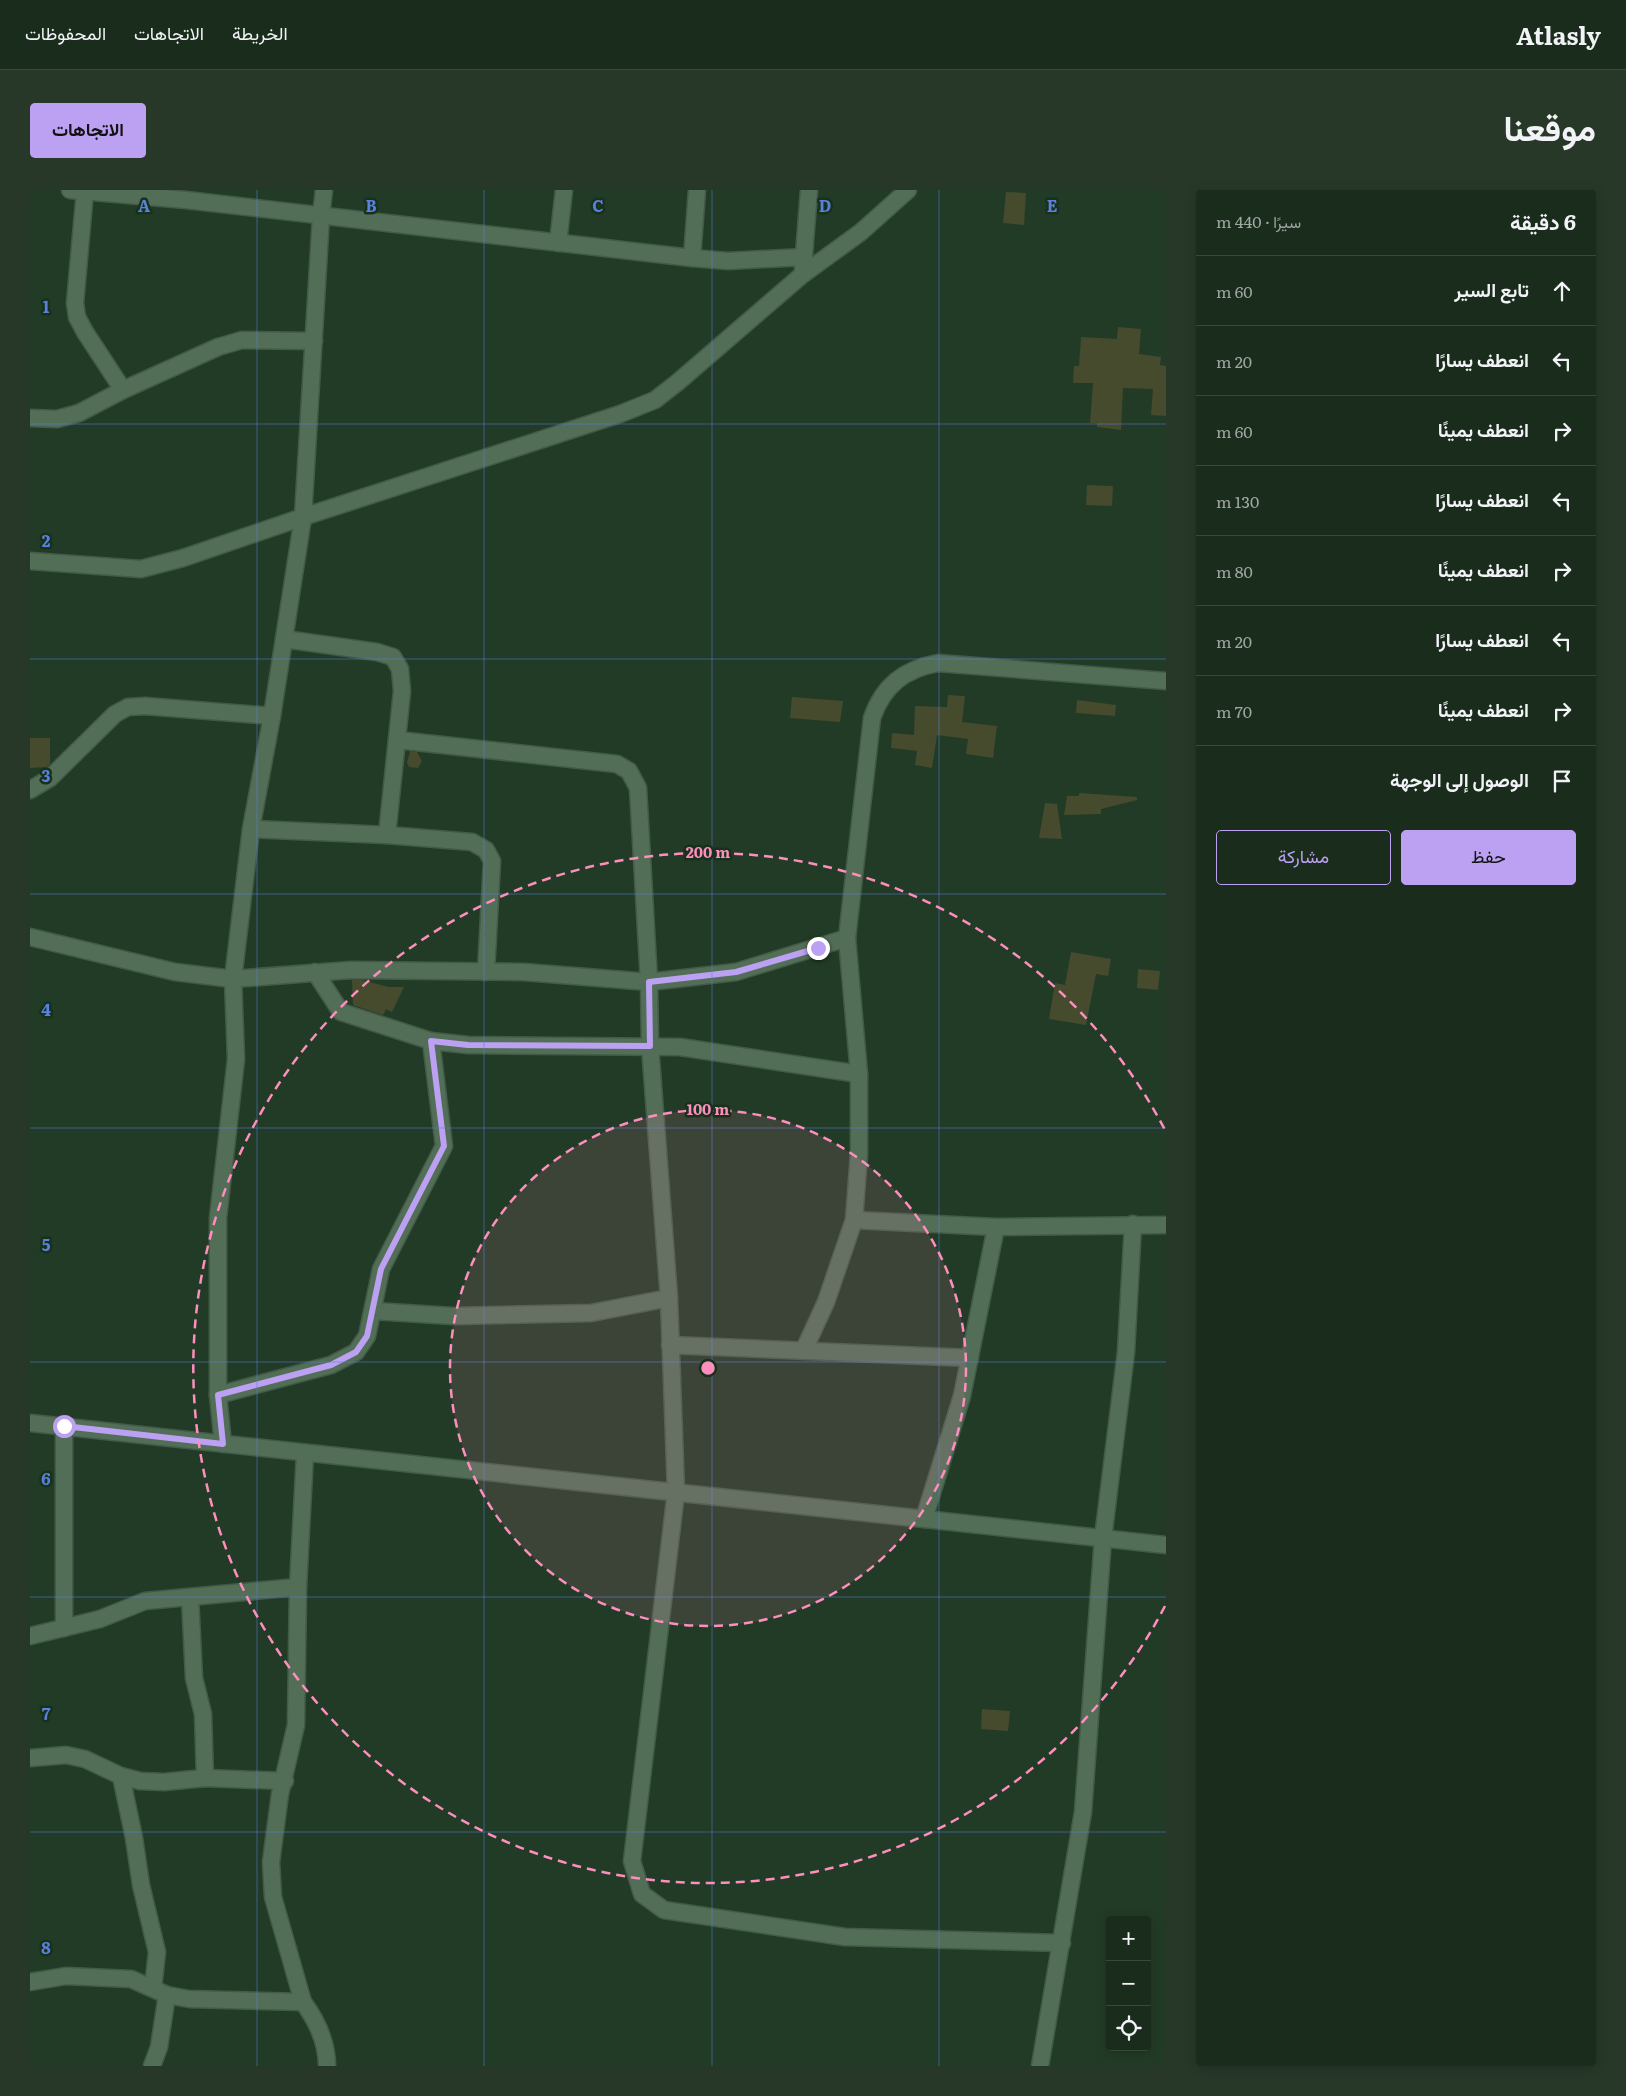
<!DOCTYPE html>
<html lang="ar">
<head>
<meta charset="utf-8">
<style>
	:root { --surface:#1a2c1c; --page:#273829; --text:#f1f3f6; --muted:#9fa7a3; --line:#38483b; --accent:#bca0f2 }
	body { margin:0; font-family:Literata,Vazirmatn,serif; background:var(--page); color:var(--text); direction:rtl }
	.controls { position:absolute; right:15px; bottom:15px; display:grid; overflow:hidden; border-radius:5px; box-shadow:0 2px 12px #0003 }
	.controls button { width:45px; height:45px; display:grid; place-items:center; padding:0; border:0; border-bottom:1px solid var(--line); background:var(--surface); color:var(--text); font:25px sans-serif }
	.stop { position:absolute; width:15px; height:15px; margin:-11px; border:4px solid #bca0f2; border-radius:50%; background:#fff }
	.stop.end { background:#bca0f2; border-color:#fff; box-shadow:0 1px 5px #0008 }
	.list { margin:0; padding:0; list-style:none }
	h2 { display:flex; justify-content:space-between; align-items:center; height:65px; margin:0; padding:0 20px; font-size:21px }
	h2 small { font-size:16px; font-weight:400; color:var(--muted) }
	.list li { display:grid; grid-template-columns:32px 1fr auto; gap:15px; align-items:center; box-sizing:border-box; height:70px; padding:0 20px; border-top:1px solid var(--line) }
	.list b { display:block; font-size:19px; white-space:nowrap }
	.list em { font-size:16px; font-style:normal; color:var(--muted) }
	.actions { display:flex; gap:10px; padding:15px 20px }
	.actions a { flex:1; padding:11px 0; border:1px solid var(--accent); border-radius:5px; text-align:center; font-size:18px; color:var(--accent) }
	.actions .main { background:var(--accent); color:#111 }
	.icon { flex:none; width:28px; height:28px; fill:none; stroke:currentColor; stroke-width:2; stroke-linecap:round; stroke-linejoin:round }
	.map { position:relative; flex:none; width:1136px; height:1876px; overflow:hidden; direction:ltr; border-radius:5px }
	header { display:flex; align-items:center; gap:30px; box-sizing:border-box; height:70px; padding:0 25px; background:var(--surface); border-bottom:1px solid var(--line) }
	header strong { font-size:24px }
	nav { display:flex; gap:28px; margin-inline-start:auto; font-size:18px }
	.intro { display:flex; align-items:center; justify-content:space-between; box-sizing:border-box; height:120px; padding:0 30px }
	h1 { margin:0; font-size:35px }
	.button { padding:12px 22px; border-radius:5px; background:var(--accent); color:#111; font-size:18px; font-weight:700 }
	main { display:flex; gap:30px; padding:0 30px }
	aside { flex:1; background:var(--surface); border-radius:5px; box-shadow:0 2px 12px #0003 }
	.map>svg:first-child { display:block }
	.building { fill:#454b2c }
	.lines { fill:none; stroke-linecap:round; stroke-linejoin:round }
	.minor-casing { stroke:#425a47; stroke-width:19 }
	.minor { stroke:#536e57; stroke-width:16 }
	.route { stroke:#bca0f2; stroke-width:6 }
	.grid { fill:none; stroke:#5a81dd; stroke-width:1; stroke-opacity:0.55 }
	.ring { fill:none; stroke:#fe8ebd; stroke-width:2.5; stroke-dasharray:9 6 }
	.grid-label { font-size:16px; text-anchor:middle; font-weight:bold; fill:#5a81dd; stroke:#17311c; stroke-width:5; stroke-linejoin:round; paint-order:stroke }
	.centre { fill:#fe8ebd; stroke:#17311c; stroke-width:2.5 }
	.ring-label { font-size:15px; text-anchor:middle; font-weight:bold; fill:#fe8ebd; stroke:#17311c; stroke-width:5; stroke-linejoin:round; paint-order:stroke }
</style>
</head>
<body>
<header>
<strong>Atlasly</strong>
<nav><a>الخريطة</a><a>الاتجاهات</a><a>المحفوظات</a></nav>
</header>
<div class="intro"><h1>موقعنا</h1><a class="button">الاتجاهات</a></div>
<main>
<aside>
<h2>6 دقيقة<small>سيرًا · 440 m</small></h2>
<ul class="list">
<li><svg class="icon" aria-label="ahead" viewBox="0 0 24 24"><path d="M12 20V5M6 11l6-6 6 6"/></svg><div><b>تابع السير</b></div><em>60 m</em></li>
<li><svg class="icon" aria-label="left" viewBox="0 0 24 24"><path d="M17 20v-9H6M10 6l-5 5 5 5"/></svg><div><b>انعطف يسارًا</b></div><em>20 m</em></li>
<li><svg class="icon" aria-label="right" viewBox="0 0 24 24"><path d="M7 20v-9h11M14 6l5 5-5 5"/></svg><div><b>انعطف يمينًا</b></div><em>60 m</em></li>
<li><svg class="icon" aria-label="left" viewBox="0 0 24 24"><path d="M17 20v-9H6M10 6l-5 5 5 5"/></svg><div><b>انعطف يسارًا</b></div><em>130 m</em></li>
<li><svg class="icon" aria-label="right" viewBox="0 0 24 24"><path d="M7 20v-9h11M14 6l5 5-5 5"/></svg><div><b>انعطف يمينًا</b></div><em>80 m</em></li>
<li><svg class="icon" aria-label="left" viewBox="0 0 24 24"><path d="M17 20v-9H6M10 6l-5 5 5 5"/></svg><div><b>انعطف يسارًا</b></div><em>20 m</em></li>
<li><svg class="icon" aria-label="right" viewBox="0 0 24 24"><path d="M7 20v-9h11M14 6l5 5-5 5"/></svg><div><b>انعطف يمينًا</b></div><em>70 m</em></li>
<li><svg class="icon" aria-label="arrive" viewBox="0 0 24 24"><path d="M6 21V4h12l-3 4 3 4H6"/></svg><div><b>الوصول إلى الوجهة</b></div></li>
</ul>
<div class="actions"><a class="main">حفظ</a><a>مشاركة</a></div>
</aside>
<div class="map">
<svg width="1136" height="1876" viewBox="0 0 1136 1876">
	<rect width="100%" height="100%" fill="#223b26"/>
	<g class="building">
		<path d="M976,2l20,1 -2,32 -21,-2z"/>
		<path d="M1088,137l23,2 -2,25 22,3 -1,8 6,1v50l-15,-1 2,-26 -30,-1 -2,42 -24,-3v-4h-7l3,-40h-20l1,-17h5l2,-29 36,2z"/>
		<path d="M1057,295l26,1 -1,20 -26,-1z"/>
		<path d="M918,505l17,1 -3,26 35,4 -4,32 -27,-4 2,-15 -31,-4 -5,33 -17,-3 2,-14 -26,-3 1,-15 22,2 1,-29 32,1z"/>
		<path d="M762,507l51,4 -3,21 -50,-4z"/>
		<path d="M1047,510l39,5 -1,11 -39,-3z"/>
		<path d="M0,548h20v26l-3,3 -17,1z"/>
		<path d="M380,561l7,1 5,9 -4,7 -9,-1 -2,-4z"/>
		<path d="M1049,603l58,4v3l-36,9v5l-37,1 3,-19h12z"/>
		<path d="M1015,613l12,1 5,35 -23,-1z"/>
		<path d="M1041,762l40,7 -3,17 -12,-2 -10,51 -37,-6 6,-36 10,2z"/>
		<path d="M1108,779l22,2 -2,19 -21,-2z"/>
		<path d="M322,790h10l27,7h15l-12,25 -6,-3 -3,6 -30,-10z"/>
		<path d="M952,1519l28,2 -2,20 -27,-2z"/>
	</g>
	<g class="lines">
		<g class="minor-casing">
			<g id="minor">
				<path d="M40,0l116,10 506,58 36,3 76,-4"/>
				<path d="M55,1l-10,112 2,14 8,15 38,58"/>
				<path d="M528,53l6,-53"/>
				<path d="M662,68l5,-68"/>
				<path d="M773,78l6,-78"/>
				<path d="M0,228l27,1 22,-6 44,-23 95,-43 24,-7 72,1"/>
				<path d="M0,371l111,8 42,-11 120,-41 317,-103 35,-14 23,-18 124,-107 59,-43 47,-42"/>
				<path d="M254,449l93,13 16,5 7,12 2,22 -15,144"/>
				<path d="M367,550l220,24 12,7 9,17 11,194 1,64 19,252 7,194 -44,369 10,33 22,16 181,27 217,6"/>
				<path d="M0,600l20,-12 65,-64 13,-7 17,-1 127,10"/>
				<path d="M221,639l136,6 85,7 14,8 6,11 -6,111"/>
				<path d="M0,747l145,35 58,7 118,-9 173,2 125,10 87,-10 111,-34 25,-220c11,-32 32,-49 66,-55l228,18"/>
				<path d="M285,782l26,40 90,29 37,4 212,2 179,27"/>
				<path d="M824,1030l142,7 170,-2"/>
				<path d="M343,1121l80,5 138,-3 78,-15"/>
				<path d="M640,1155l300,13"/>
				<path d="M774,1160l22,-48 28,-82 5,-66v-80l-12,-136"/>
				<path d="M188,1205l113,-30 25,-13 11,-16 14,-67 63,-123 -13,-105"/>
				<path d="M0,1233l1136,122"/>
				<path d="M34,1236v202"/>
				<path d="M193,1254l-5,-49v-177l18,-159 -3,-80 18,-150 21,-113 31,-199 18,-301 3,-26"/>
				<path d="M275,1263l-7,134 -2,138 -16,69 -9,68 2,35 30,105c14,19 24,40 24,64"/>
				<path d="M894,1329l38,-123 34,-169"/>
				<path d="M160,1407l4,81 9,36 2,64"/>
				<path d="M0,1446l70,-17 45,-18 153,-14"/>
				<path d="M0,1568l36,-3 19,4 36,17 19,5 24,1 41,-4 80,3"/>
				<path d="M91,1586l13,62 7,47 16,67 -4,36"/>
				<path d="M0,1792l36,-6 65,3 36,16 22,4 114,3"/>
				<path d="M122,1876l7,-19 8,-52"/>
				<path d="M1010,1876l43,-254 20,-274 23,-186 7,-128"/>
			</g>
		</g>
		<use href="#minor" class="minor"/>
	</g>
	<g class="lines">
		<path class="route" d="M34,1236l159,18 -5,-49 113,-30 25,-13 11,-16 14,-67 63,-123 -13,-105 37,4 182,1 -1,-64 87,-10 82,-24"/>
	</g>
	<path class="grid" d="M227,0v1876M454,0v1876M682,0v1876M909,0v1876M0,234h1136M0,469h1136M0,704h1136M0,938h1136M0,1172h1136M0,1407h1136M0,1642h1136"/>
	<circle cx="678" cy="1178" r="258" fill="#fe8ebd" fill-opacity=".12"/>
	<g class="ring">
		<circle cx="678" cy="1178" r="258"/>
		<path d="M1135 1416A515 515 0 1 1 1135 940"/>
	</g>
	<g class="grid-label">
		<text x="114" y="22">A</text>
		<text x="341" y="22">B</text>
		<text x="568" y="22">C</text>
		<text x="795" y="22">D</text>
		<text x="1022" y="22">E</text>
		<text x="16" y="123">1</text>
		<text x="16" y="357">2</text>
		<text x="16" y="592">3</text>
		<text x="16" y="826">4</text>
		<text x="16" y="1061">5</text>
		<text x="16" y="1295">6</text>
		<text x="16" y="1530">7</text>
		<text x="16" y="1764">8</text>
	</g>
	<circle cx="678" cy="1178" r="8" class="centre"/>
	<g class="ring-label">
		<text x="678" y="668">200 m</text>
		<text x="678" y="925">100 m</text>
	</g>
</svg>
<div class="controls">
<button>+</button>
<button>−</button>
<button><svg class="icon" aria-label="locate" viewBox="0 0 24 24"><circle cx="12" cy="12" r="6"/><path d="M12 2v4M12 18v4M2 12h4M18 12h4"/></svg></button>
</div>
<div class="stop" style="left:34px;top:1236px"></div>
<div class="stop end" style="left:788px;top:758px"></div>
</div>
</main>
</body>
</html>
